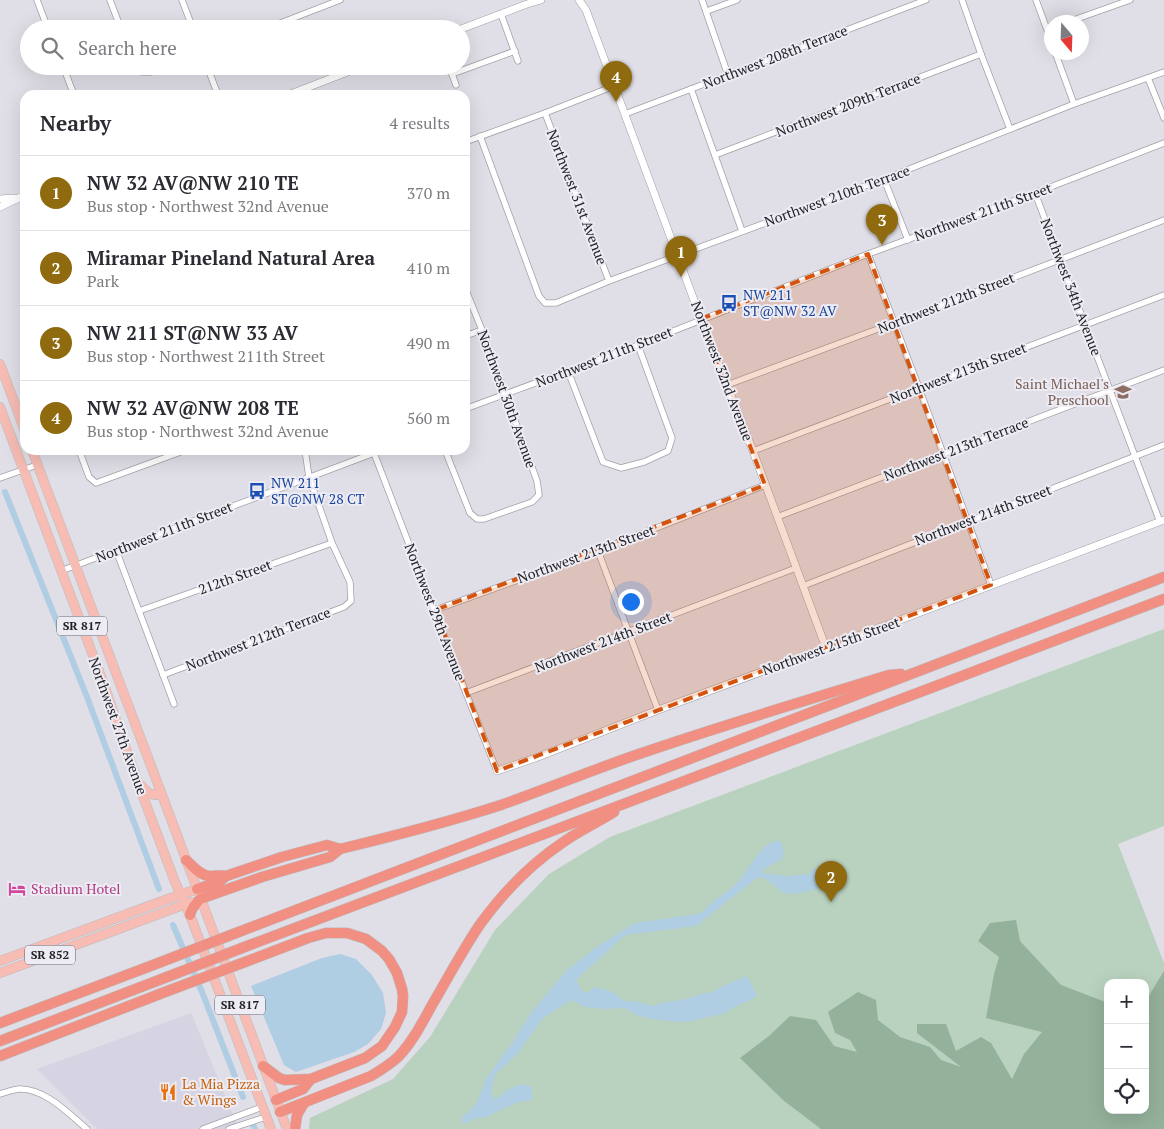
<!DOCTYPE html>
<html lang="en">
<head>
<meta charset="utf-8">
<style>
	:root { --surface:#fff; --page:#f2f2f3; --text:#2b2b33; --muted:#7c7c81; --line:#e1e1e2; --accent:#906a0f }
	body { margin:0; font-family:"PT Serif",serif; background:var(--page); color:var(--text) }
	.controls { position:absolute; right:15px; bottom:15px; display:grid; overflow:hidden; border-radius:10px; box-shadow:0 5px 20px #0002 }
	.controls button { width:45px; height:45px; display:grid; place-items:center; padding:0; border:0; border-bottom:1px solid var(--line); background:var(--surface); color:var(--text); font:25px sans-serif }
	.compass { position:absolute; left:1044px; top:15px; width:45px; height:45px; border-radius:50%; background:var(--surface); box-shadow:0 5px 20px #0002; rotate:161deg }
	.you { position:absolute; left:630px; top:601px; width:18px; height:18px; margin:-12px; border:4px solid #fff; border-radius:50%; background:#1a73e8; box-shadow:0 0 0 8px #1a73e833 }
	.badge { display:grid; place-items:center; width:32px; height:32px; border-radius:50%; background:var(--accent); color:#fff; font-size:16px; font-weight:700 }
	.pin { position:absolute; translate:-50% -41px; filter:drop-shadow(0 1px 2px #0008) }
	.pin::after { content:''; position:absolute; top:26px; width:18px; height:15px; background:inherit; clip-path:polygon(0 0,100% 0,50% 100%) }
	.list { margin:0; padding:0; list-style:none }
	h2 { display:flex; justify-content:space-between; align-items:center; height:65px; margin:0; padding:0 20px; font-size:21px }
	h2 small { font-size:16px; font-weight:400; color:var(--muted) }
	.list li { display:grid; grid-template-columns:32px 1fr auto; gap:15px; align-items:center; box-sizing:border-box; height:75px; padding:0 20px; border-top:1px solid var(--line) }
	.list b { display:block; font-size:19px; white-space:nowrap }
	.list p { margin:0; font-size:16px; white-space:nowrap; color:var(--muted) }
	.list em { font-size:16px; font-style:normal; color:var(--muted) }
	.icon { flex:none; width:28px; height:28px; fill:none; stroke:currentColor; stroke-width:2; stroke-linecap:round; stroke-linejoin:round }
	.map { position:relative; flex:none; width:1164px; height:1129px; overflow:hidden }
	.search { position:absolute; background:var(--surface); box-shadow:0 5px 20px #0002; left:20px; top:20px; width:450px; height:55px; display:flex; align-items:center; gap:12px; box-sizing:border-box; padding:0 18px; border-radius:28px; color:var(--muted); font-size:19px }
	.panel { position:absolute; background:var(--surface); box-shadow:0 5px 20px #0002; left:20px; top:90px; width:450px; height:365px; border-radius:15px }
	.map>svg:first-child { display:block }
	.built { fill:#d6d3e2 }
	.green { fill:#b9d1bf; fill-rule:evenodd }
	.forest { fill:#94b19b }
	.water { fill:#afcde3 }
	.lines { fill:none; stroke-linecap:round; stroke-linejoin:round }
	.canal { stroke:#afcde3; stroke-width:6 }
	.minor-casing { stroke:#a2a0a7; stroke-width:7 }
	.tertiary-casing { stroke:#a2a0a7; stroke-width:8 }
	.primary-casing { stroke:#bdbcbd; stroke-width:10 }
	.motorway-casing { stroke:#bdbcbd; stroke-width:11 }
	.minor { stroke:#fff; stroke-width:5.5 }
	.tertiary { stroke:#fff; stroke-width:7 }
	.primary { stroke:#f7bcb4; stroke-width:9 }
	.motorway { stroke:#f18f82; stroke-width:10 }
	.motorway-bridge-casing { stroke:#bdbcbd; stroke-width:11; stroke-linecap:butt }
	.motorway-bridge { stroke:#f18f82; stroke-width:10 }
	.marked { fill:#d4530e; fill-opacity:0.2; stroke:#d4530e; stroke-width:4; stroke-dasharray:10 6; stroke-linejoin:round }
	.labels { text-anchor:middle; stroke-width:4; stroke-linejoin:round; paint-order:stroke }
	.shield { fill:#edebf3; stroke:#5f5e62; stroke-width:1 }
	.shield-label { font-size:12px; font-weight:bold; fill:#222124 }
	.street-label { font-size:14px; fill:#222124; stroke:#edebf3 }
	.transit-label { font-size:14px; fill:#164399; stroke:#edebf3; text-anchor:start }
	.education-label { font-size:14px; fill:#785e54; stroke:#edebf3; text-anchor:end }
	.hotel-label { font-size:14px; fill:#b23c85; stroke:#edebf3; text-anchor:start }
	.food-label { font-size:14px; fill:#c56008; stroke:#edebf3; text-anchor:start }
</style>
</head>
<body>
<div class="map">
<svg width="1164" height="1129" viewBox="0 0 1164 1129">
	<rect width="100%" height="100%" fill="#e0dee6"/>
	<path class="built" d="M191,1013l48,116h-142l-60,-60z"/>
	<path class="green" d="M1164,629v197l-46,18 46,119v166h-855l1,-11 83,-39 37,-42 65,-107 54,-56 61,-37zM1108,983h37v127h-37z"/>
	<path class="forest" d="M1016,920l4,21 41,44 47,18v107h37v-108l19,-31v158h-343l-38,-29 -43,-42 29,-22 21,-20 26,4 18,26 23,6 -7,-12 -15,-7 -7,-21 30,-20 18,8 2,20 22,17 30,10 11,13 20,7 -44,-34v-9h29l10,27 25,-14 10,6 21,36 12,-25 18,-22 -56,-14 8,-44 5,-17 -21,-16 12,-18z"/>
	<g class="water">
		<path d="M776,841l5,1 3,9 -2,8 -20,11 2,4h7l17,2 22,-2 4,-6 5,3 6,8 -3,8c-9,3 -32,10 -40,5 -9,-6 -11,-13 -24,-15l-62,49 -71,9 -49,45 6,11 5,2 8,-6c6,2 15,3 20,7 8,6 7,9 18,7l21,5c11,-5 22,-5 33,-7 9,-2 15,-7 24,-6l6,-4 30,-13 10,19 -8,6 -11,4 -15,9 -38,8 -28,-2 -21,-5 -11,-7 -21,1 -19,-2 -13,-7 -28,17 -28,38 -21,19 -4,16 3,10c10,-6 26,-23 38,-12v12l-14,2 -20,9 -11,6 -10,1 -13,6 -3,-6 12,-10 4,-6 9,-23 28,-39 17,-27 35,-42 28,-22 41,-26 63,-9 7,-4 12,-12 10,-6 11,-10 18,-25 9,-11z"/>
		<path d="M340,954l16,5 16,16 11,18 3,20 -5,16 -13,15 -14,8 -58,20 -12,-7 -33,-79 71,-28z"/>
	</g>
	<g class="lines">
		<g class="canal">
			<path d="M5,492l82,205 72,192"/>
			<path d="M173,925l29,67 41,105"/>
			<path d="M253,1125l2,4"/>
		</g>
		<g class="minor-casing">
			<g id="minor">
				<path d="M37,0l11,29"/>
				<path d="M110,0l11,29"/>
				<path d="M182,0l11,29"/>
				<path d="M702,0l26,75"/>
				<path d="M962,0l19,54 29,75"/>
				<path d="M1036,0l16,43"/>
				<path d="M707,11l30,-11"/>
				<path d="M501,14l17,47"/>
				<path d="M1068,22l62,-22"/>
				<path d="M265,29l75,-29"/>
				<path d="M1055,52l19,52"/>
				<path d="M63,66l11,29"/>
				<path d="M135,66l6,6h10l15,-6"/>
				<path d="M207,66l11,29"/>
				<path d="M449,66l7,19"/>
				<path d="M452,74l63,-23"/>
				<path d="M1148,78l16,40"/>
				<path d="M691,89l51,142"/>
				<path d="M545,113l64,168"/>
				<path d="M625,114l301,-114"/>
				<path d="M480,136l59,160 6,7h11l53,-22 275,-102 190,-75 90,-32"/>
				<path d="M465,142l80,-29 69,-27"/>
				<path d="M715,155l266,-101"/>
				<path d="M884,179l24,61"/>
				<path d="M1035,193l125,329"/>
				<path d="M868,254l51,134 72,197"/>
				<path d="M465,336l17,-6"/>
				<path d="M568,371l35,91 18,6 23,-6 24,-11 4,-13 -34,-93"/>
				<path d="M727,385l167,-62 270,-103"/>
				<path d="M465,409l173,-64 230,-91 167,-61 129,-50"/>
				<path d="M79,450l10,27 7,6 90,-33"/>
				<path d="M445,450l25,63 7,6h7l48,-17 7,-7 -2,-14 -55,-151 -17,-42"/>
				<path d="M753,451l411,-156"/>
				<path d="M374,453l92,240 31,78"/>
				<path d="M0,478l37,-13"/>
				<path d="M777,517l387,-147"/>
				<path d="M116,550l58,154"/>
				<path d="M598,551l60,159"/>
				<path d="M61,571l313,-118 4,-3"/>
				<path d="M803,586l361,-141"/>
				<path d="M435,610l163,-59 167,-66"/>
				<path d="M139,611l193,-68"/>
				<path d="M163,675l181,-68 7,-6 -1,-19 -18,-39 -23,-66 -4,-27"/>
				<path d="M466,693l330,-125"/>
				<path d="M0,1094c6,-2 13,-4 19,-5 26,-1 50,25 68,40"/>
				<path d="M203,1129l59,-22"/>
				<path d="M229,1129l37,-12"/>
			</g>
		</g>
		<g class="tertiary-casing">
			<g id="tertiary">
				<path d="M579,0l7,10 115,309 52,132 73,197"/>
				<path d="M461,29l66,-25 14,-4"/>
				<path d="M288,95l75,-29"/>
				<path d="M0,199l14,-1"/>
				<path d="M0,207l25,-12"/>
				<path d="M497,771l41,-14 120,-47 168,-62 338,-128"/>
			</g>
		</g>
		<g class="primary-casing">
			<g id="primary">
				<path d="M0,364l25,67"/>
				<path d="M0,407l103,275 32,93 40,107 15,33 81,214"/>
				<path d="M32,450l130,345 125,334"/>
				<path d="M142,786c7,9 9,9 20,9"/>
				<path d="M0,961l165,-61 32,-11"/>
				<path d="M0,973l191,-71"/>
			</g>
		</g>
		<g class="motorway-casing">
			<g id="motorway">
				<path d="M186,860c7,6 13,15 23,16 6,0 11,-1 17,0"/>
				<path d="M197,889l22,-7 7,-6 56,-19 45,-12 13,4"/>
				<path d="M190,915c1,-7 6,-11 10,-16l62,-22 68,-20 10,-8c54,-13 108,-27 161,-44 45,-16 89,-34 135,-50 84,-29 168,-54 253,-80l12,-1"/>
				<path d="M236,933l928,-356"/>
				<path d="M242,948l694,-262 228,-87"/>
				<path d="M245,962l63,-24 18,-5h21l19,6 16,12 7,8 8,14 5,16 1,7 -1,16 -7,15 -13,19 -17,12 -54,21 -26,1 -6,-2 -16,-12"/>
				<path d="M0,1023l161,-61"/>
				<path d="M0,1041l167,-64"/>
				<path d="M0,1056l165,-64"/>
				<path d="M276,1100l27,-11 8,-10"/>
				<path d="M280,1112l91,-36c10,-6 20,-12 28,-20 14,-15 23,-33 33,-51 16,-27 31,-56 49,-82 22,-30 50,-59 81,-80 16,-12 35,-20 52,-31"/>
				<path d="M295,1129l2,-14 7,-12"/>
			</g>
		</g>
		<use href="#minor" class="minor"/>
		<use href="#tertiary" class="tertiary"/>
		<use href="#primary" class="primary"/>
		<use href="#motorway" class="motorway"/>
		<g class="motorway-bridge-casing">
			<g id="motorway-bridge">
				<path d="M161,962l75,-29"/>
				<path d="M167,977l75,-29"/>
				<path d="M165,992l80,-30"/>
			</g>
		</g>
		<use href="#motorway-bridge" class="motorway-bridge"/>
	</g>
	<path class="marked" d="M868,254l123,331 -494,186 -62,-161 330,-125 -64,-166z"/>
	<defs>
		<g id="bus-bare" transform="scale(1.35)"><path d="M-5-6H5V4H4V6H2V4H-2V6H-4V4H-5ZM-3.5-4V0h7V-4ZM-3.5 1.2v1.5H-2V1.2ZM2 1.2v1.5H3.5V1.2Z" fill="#1a4fb4" stroke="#edebf3" stroke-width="2.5" paint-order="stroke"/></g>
		<g id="school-bare" transform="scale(1.35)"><path d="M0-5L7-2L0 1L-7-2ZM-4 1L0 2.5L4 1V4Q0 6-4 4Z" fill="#8d6e63" stroke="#edebf3" stroke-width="2.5" paint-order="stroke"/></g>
		<g id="hotel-bare" transform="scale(1.35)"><path d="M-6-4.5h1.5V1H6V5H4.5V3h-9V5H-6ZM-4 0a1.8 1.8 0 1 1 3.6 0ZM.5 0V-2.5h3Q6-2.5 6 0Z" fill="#d1479c" stroke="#edebf3" stroke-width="2.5" paint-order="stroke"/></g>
		<g id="restaurant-bare" transform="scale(1.35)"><path d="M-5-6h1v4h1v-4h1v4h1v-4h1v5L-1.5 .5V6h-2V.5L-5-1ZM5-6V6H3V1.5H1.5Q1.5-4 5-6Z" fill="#e8710a" stroke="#edebf3" stroke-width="2.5" paint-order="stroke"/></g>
	</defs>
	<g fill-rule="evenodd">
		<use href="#bus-bare" x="729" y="303"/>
		<use href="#school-bare" x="1123" y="392"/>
		<use href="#bus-bare" x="257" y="491"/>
		<use href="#hotel-bare" x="17" y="889"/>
		<use href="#restaurant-bare" x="168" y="1092"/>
	</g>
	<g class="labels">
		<g class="shield">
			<rect x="57" y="616.5" width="50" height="19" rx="4"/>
			<rect x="25" y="945.5" width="50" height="19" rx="4"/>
			<rect x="215" y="995.5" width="50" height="19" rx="4"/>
		</g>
		<g class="shield-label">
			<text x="82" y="630">SR 817</text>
			<text x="50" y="959">SR 852</text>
			<text x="240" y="1009">SR 817</text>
		</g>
		<g class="street-label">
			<text transform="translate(775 57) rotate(-21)" y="5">Northwest 208th Terrace</text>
			<text transform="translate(848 105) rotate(-21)" y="5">Northwest 209th Terrace</text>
			<text transform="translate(837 196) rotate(-20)" y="5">Northwest 210th Terrace</text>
			<text transform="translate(577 197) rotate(69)" y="5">Northwest 31st Avenue</text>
			<text transform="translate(983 212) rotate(-20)" y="5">Northwest 211th Street</text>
			<text transform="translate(1071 287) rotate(69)" y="5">Northwest 34th Avenue</text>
			<text transform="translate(946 303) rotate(-21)" y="5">Northwest 212th Street</text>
			<text transform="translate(604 357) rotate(-21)" y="5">Northwest 211th Street</text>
			<text transform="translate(722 371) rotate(69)" y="5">Northwest 32nd Avenue</text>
			<text transform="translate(958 373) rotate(-21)" y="5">Northwest 213th Street</text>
			<text transform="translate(507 399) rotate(70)" y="5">Northwest 30th Avenue</text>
			<text transform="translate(956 449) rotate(-21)" y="5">Northwest 213th Terrace</text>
			<text transform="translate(983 515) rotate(-21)" y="5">Northwest 214th Street</text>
			<text transform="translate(164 532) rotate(-21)" y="5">Northwest 211th Street</text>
			<text transform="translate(586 554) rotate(-20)" y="5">Northwest 213th Street</text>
			<text transform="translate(235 577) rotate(-20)" y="5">212th Street</text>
			<text transform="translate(435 612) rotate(69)" y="5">Northwest 29th Avenue</text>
			<text transform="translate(258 639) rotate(-21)" y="5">Northwest 212th Terrace</text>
			<text transform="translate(603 642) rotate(-21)" y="5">Northwest 214th Street</text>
			<text transform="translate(831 646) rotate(-20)" y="5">Northwest 215th Street</text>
			<text transform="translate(118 726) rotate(70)" y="5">Northwest 27th Avenue</text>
		</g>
		<g class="transit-label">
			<text x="743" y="300">NW 211<tspan x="743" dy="16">ST@NW 32 AV</tspan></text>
			<text x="271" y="488">NW 211<tspan x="271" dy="16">ST@NW 28 CT</tspan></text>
		</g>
		<g class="education-label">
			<text x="1109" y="389">Saint Michael's<tspan x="1109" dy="16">Preschool</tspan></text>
		</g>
		<g class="hotel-label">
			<text x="31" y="894">Stadium Hotel</text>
		</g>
		<g class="food-label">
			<text x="182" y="1089">La Mia Pizza<tspan x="182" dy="16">&amp; Wings</tspan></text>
		</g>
	</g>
</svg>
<div class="controls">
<button>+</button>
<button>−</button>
<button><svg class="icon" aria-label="locate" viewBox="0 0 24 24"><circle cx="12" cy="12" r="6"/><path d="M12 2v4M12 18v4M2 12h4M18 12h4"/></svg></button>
</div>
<svg class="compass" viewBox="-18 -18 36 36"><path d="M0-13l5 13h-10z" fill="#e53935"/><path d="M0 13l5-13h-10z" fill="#7c7c81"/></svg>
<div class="you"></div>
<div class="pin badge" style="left:681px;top:277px">1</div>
<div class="pin badge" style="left:831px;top:902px">2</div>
<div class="pin badge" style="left:882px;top:245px">3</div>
<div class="pin badge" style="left:616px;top:102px">4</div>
<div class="search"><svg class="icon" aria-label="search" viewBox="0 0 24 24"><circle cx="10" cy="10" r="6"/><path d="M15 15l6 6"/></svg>Search here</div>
<section class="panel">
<h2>Nearby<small>4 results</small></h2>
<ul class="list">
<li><span class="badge">1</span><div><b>NW 32 AV@NW 210 TE</b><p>Bus stop · Northwest 32nd Avenue</p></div><em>370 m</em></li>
<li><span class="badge">2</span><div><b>Miramar Pineland Natural Area</b><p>Park</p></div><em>410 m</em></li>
<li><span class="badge">3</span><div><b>NW 211 ST@NW 33 AV</b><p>Bus stop · Northwest 211th Street</p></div><em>490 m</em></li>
<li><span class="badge">4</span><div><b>NW 32 AV@NW 208 TE</b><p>Bus stop · Northwest 32nd Avenue</p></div><em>560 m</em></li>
</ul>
</section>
</div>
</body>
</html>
